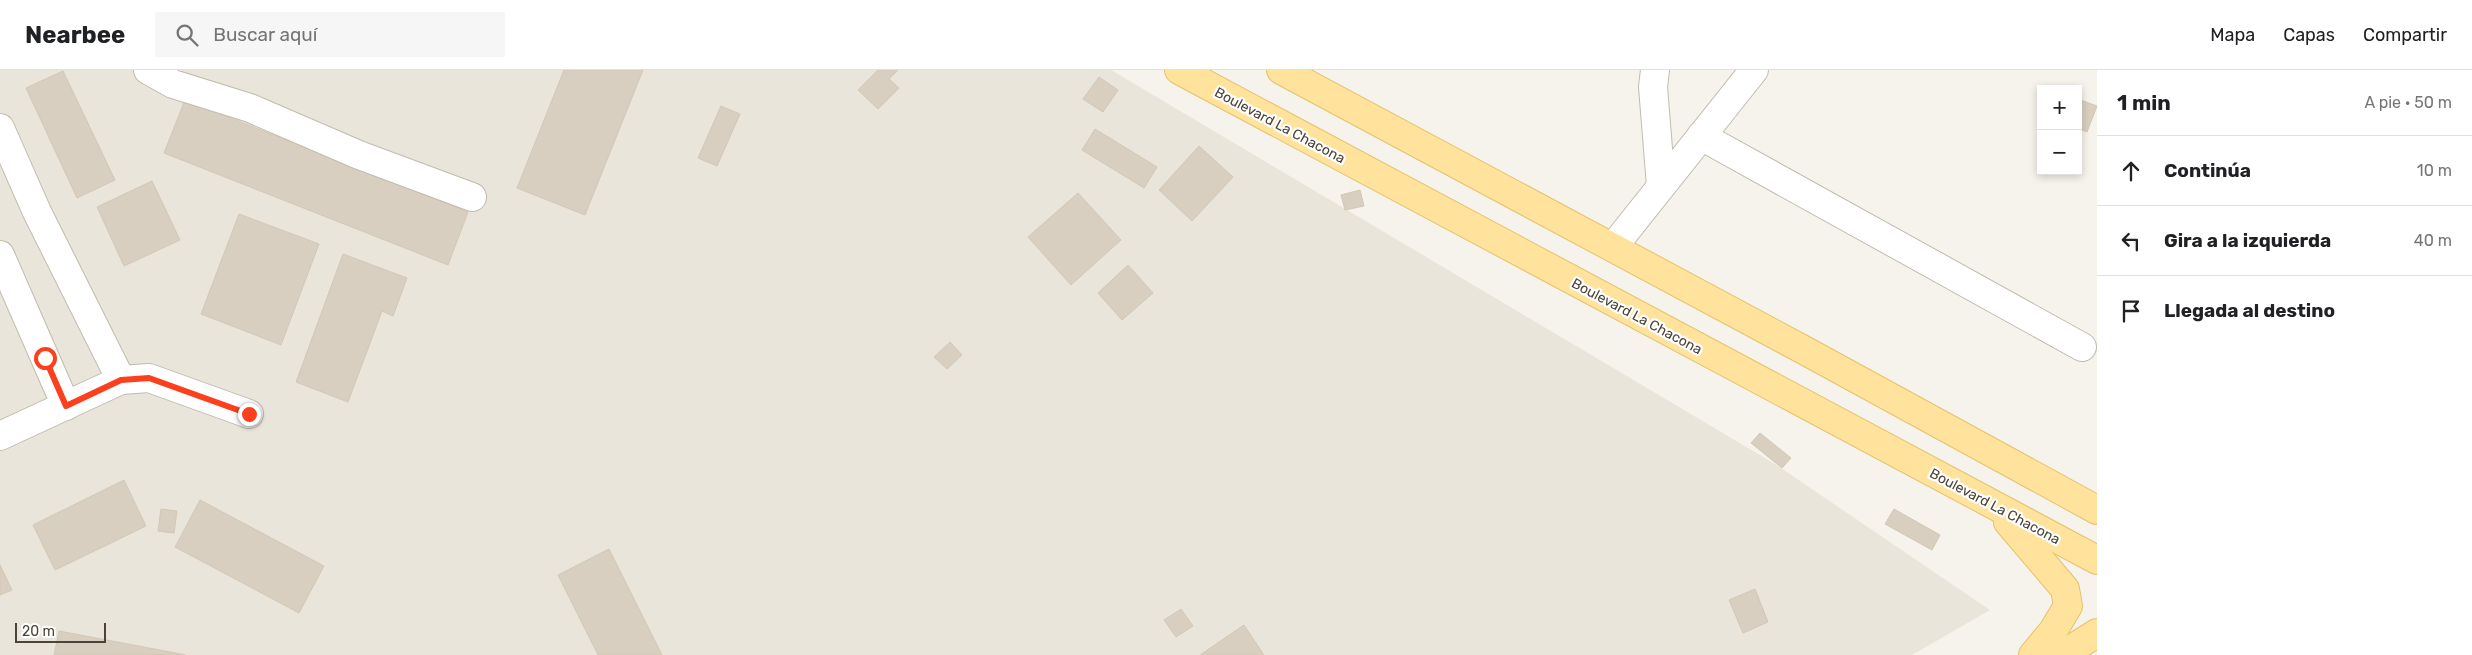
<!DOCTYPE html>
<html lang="es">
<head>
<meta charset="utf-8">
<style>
	:root { --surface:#fff; --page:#f6f6f6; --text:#202124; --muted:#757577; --line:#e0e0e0 }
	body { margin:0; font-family:Rubik,sans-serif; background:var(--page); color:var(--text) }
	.controls { position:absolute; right:15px; top:15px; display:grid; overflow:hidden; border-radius:0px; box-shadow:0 2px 8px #0003 }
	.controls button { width:45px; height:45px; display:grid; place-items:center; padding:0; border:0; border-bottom:1px solid var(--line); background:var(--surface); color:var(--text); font:25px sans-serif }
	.scale { position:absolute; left:15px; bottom:12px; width:91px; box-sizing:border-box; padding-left:5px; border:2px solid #4b4439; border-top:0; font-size:14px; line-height:18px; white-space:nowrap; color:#4b4439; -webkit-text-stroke:4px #fff; paint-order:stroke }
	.stop { position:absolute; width:15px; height:15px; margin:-11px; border:4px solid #fc3f1d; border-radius:50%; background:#fff }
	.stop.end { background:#fc3f1d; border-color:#fff; box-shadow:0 1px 5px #0008 }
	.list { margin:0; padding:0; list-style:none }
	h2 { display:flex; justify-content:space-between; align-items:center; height:65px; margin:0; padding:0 20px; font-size:21px }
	h2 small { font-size:16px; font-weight:400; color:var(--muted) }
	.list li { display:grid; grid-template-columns:32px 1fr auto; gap:15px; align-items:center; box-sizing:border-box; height:70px; padding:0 20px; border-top:1px solid var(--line) }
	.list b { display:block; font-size:19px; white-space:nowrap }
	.list em { font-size:16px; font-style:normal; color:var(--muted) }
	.icon { flex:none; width:28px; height:28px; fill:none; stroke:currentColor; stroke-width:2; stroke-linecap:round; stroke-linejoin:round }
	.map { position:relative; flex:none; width:2097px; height:585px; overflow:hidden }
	header { display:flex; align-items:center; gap:30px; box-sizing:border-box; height:70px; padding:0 25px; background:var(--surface); border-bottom:1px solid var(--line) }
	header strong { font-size:24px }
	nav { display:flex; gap:28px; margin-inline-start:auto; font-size:18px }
	.search { width:350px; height:45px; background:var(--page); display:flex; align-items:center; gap:12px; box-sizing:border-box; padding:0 18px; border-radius:0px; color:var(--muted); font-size:19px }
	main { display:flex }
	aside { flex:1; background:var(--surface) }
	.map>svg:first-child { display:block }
	.residential { fill:#eae5da }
	.building { fill:#d8cfc1; stroke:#d3c7b4 }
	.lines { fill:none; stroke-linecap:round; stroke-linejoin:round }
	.minor-casing { stroke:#c2bbae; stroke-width:30 }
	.major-casing { stroke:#e6c16a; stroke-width:30 }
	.minor { stroke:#fff; stroke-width:28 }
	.major { stroke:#ffe39c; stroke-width:28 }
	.route { stroke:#fc3f1d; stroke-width:6 }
	.labels { text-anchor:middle; stroke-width:4.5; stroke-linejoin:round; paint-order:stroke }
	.street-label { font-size:14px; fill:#4b4439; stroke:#fff }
</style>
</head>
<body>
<header>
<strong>Nearbee</strong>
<div class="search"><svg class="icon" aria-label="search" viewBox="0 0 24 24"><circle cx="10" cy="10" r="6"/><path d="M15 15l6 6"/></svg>Buscar aquí</div>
<nav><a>Mapa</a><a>Capas</a><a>Compartir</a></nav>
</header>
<main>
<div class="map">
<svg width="2097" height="585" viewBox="0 0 2097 585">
	<rect width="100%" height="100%" fill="#f6f3ec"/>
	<path class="residential" d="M0,0h1111l664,394 215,146 -78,45h-1912z"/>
	<g class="building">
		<path d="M564,0h79l-58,145 -68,-27z"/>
		<path d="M878,0h20l-9,9 10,9 -21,21 -20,-19z"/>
		<path d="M63,1l52,109 -38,18 -51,-110z"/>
		<path d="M1099,7l19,13 -15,22 -20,-13z"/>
		<path d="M2078,29l19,7 -10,26 -9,-4z"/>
		<path d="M185,30l283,112 -20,53 -284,-112z"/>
		<path d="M721,36l19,8 -23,52 -19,-8z"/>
		<path d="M1095,59l62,38 -13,21 -62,-38z"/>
		<path d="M1199,76l34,31 -41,44 -33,-31z"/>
		<path d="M152,111l28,59 -56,26 -27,-59z"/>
		<path d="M1360,120l4,16 -19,4 -4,-15z"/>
		<path d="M1078,123l43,47 -50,45 -43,-48z"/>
		<path d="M239,144l80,30 -38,101 -80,-31z"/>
		<path d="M343,184l64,24 -14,38 -11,-5 -34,91 -52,-20z"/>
		<path d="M1128,195l25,28 -31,27 -24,-27z"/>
		<path d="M950,272l12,13 -15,14 -13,-12z"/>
		<path d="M1760,363l31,25 -9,10 -31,-25z"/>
		<path d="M124,410l22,46 -91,44 -22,-45z"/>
		<path d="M200,430l124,66 -25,47 -124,-66z"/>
		<path d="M161,439l16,2 -3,22 -16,-2z"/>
		<path d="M1894,439l46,26 -8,15 -47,-26z"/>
		<path d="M609,479l53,106h-64l-40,-80z"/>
		<path d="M0,495l12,25 -12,5z"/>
		<path d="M1755,519l13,33 -25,11 -14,-33z"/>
		<path d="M1181,539l12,17 -17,11 -12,-17z"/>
		<path d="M1244,555l20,30h-64z"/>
		<path d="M59,561l127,24h-132z"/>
	</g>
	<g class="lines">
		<g class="minor-casing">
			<g id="minor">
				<path d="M148,0l25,14 77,24 109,47 113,42"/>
				<path d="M1655,0l-2,17 8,99"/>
				<path d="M0,58l37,84 84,168"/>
				<path d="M1701,66l381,211"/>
				<path d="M1613,177l141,-177"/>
				<path d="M0,185l66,151"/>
				<path d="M0,366l121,-56 28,-2 100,36"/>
			</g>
		</g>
		<g class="major-casing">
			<g id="major">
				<path d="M1179,0l918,490"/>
				<path d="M1281,0l521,279 295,161"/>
				<path d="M2008,452l57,67 3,17 -15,25 -20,24"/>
				<path d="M2062,585l35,-22"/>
			</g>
		</g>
		<use href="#minor" class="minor"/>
		<use href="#major" class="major"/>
	</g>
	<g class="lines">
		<path class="route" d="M45,288l21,48 55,-26 28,-2 100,36"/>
	</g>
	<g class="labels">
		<g class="street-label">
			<text transform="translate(1280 55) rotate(28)" y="5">Boulevard La Chacona</text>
			<text transform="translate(1637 246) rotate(28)" y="5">Boulevard La Chacona</text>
			<text transform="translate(1995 436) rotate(28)" y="5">Boulevard La Chacona</text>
		</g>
	</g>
</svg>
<div class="controls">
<button>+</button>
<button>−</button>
</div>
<div class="scale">20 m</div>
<div class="stop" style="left:45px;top:288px"></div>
<div class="stop end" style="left:249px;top:344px"></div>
</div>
<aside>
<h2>1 min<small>A pie · 50 m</small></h2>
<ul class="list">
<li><svg class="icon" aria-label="ahead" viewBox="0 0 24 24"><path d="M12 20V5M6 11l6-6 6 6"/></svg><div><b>Continúa</b></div><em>10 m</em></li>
<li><svg class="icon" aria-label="left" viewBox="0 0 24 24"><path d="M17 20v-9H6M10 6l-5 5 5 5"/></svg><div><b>Gira a la izquierda</b></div><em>40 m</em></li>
<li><svg class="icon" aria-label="arrive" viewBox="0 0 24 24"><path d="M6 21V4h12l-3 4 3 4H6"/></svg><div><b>Llegada al destino</b></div></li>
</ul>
</aside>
</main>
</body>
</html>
